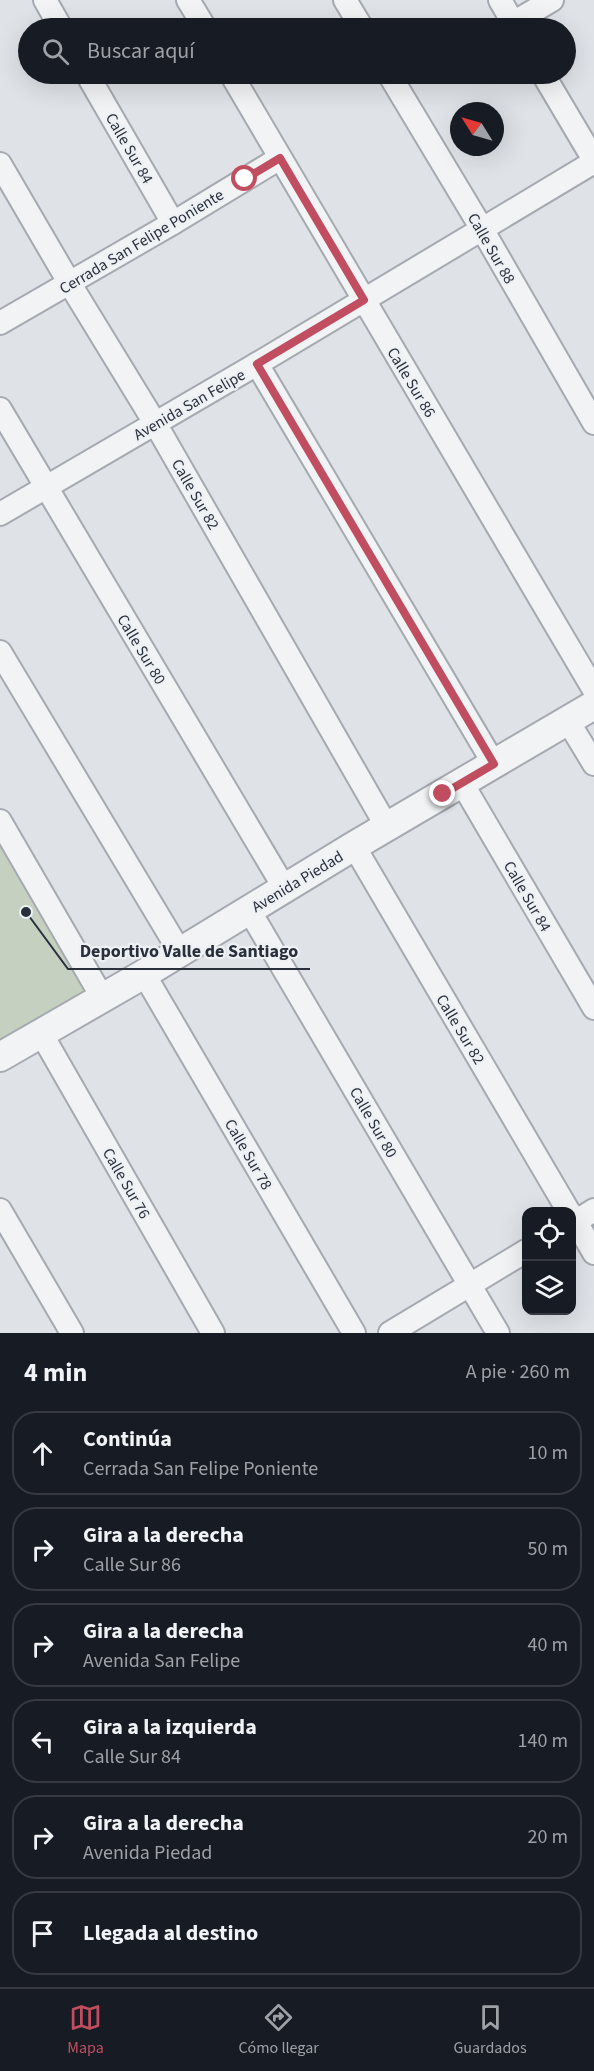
<!DOCTYPE html>
<html lang="es">
<head>
<meta charset="utf-8">
<style>
	:root { --surface:#171b24; --page:#242831; --text:#f1f3f6; --muted:#9ea1a6; --line:#363941; --accent:#c14e60 }
	body { margin:0; font-family:"Source Sans 3",sans-serif; background:var(--page); color:var(--text) }
	.controls { position:absolute; right:18px; bottom:18px; display:grid; overflow:hidden; border-radius:12px; box-shadow:0 6px 24px #0002 }
	.controls button { width:54px; height:54px; display:grid; place-items:center; padding:0; border:0; border-bottom:2px solid var(--line); background:var(--surface); color:var(--text); font:30px sans-serif }
	.compass { position:absolute; left:450px; top:102px; width:54px; height:54px; border-radius:50%; background:var(--surface); box-shadow:0 6px 24px #0002; rotate:307deg }
	.stop { position:absolute; width:18px; height:18px; margin:-14px; border:4px solid #c14e60; border-radius:50%; background:#fff }
	.stop.end { background:#c14e60; border-color:#fff; box-shadow:0 2px 6px #0008 }
	.list { margin:0; padding:0; list-style:none }
	h2 { display:flex; justify-content:space-between; align-items:center; height:78px; margin:0; padding:0 24px; font-size:26px }
	h2 small { font-size:20px; font-weight:400; color:var(--muted) }
	.list li { display:grid; grid-template-columns:39px 1fr auto; gap:18px; align-items:center; box-sizing:border-box; height:84px; margin:0 12px 12px; padding:0 12px; border:2px solid var(--line); border-radius:24px }
	.list b { display:block; font-size:22px; white-space:nowrap }
	.list p { margin:0; font-size:20px; white-space:nowrap; color:var(--muted) }
	.list em { font-size:20px; font-style:normal; color:var(--muted) }
	.icon { flex:none; width:33px; height:33px; fill:none; stroke:currentColor; stroke-width:2; stroke-linecap:round; stroke-linejoin:round }
	.map { position:relative; flex:none; width:594px; height:1333px; overflow:hidden }
	.search { position:absolute; background:var(--surface); box-shadow:0 6px 24px #0002; left:18px; right:18px; top:18px; height:66px; display:flex; align-items:center; gap:15px; box-sizing:border-box; padding:0 21px; border-radius:33px; color:var(--muted); font-size:22px }
	.sheet { height:654px; background:var(--surface) }
	nav { display:flex; justify-content:space-around; align-items:center; box-sizing:border-box; height:84px; border-top:2px solid var(--line); background:var(--surface); font-size:16px; color:var(--muted) }
	nav a { display:grid; justify-items:center; gap:3px }
	nav .on { color:var(--accent) }
	.map>svg:first-child { display:block }
	.green { fill:#c5d0c1 }
	.lines { fill:none; stroke-linecap:round; stroke-linejoin:round }
	.minor-casing { stroke:#a5a9b0; stroke-width:26 }
	.tertiary-casing { stroke:#a5a9b0; stroke-width:32 }
	.minor { stroke:#f1f3f5; stroke-width:22 }
	.tertiary { stroke:#f1f3f5; stroke-width:28 }
	.route { stroke:#c14e60; stroke-width:8 }
	.labels { text-anchor:middle; stroke-width:4.5; stroke-linejoin:round; paint-order:stroke }
	.street-label { font-size:16px; fill:#29303c; stroke:#eef1f4 }
	.leader { fill:none; stroke:#29303c; stroke-width:2 }
	.callout-dot { fill:#29303c; stroke:#eef1f4; stroke-width:2 }
	.callout-label { font-size:18px; text-anchor:middle; font-weight:bold; fill:#29303c; stroke:#eef1f4; stroke-width:4.5; stroke-linejoin:round; paint-order:stroke }
</style>
</head>
<body>
<div class="map">
<svg width="594" height="1333" viewBox="0 0 594 1333">
	<rect width="100%" height="100%" fill="#dfe2e7"/>
	<path class="green" d="M0,824l103,176 -103,64z"/>
	<g class="lines">
		<g class="minor-casing">
			<g id="minor">
				<path d="M45,0l16,28"/>
				<path d="M188,0l17,28"/>
				<path d="M345,0l17,28"/>
				<path d="M500,0l16,28"/>
				<path d="M513,23l39,-23"/>
				<path d="M87,74l86,149"/>
				<path d="M231,74l363,616"/>
				<path d="M389,74l93,155 112,194"/>
				<path d="M543,74l51,86"/>
				<path d="M0,164l70,120 85,139 232,404"/>
				<path d="M0,323l173,-100 107,-65"/>
				<path d="M257,364l237,400"/>
				<path d="M0,409l285,480"/>
				<path d="M0,514l257,-150 337,-202"/>
				<path d="M0,652l180,300"/>
				<path d="M568,721l26,43"/>
				<path d="M462,783l132,225"/>
				<path d="M0,821l102,176"/>
				<path d="M354,846l215,366"/>
				<path d="M249,910l249,423"/>
				<path d="M144,974l210,359"/>
				<path d="M41,1033l172,300"/>
				<path d="M0,1210l72,123"/>
				<path d="M572,1215l22,38"/>
				<path d="M572,1224l22,-14"/>
				<path d="M390,1333l136,-82"/>
			</g>
		</g>
		<g class="tertiary-casing">
			<path id="tertiary" d="M0,1057l144,-83 210,-128 240,-141"/>
		</g>
		<use href="#minor" class="minor"/>
		<use href="#tertiary" class="tertiary"/>
	</g>
	<g class="lines">
		<path class="route" d="M245,179l35,-21 84,142 -107,64 237,400 -51,30"/>
	</g>
	<g class="labels">
		<g class="street-label">
			<text transform="translate(130 148) rotate(60)" y="6">Calle Sur 84</text>
			<text transform="translate(141 241) rotate(-31)" y="6">Cerrada San Felipe Poniente</text>
			<text transform="translate(492 248) rotate(60)" y="6">Calle Sur 88</text>
			<text transform="translate(412 382) rotate(59)" y="6">Calle Sur 86</text>
			<text transform="translate(189 404) rotate(-30)" y="6">Avenida San Felipe</text>
			<text transform="translate(196 494) rotate(60)" y="6">Calle Sur 82</text>
			<text transform="translate(142 649) rotate(59)" y="6">Calle Sur 80</text>
			<text transform="translate(297 881) rotate(-31)" y="6">Avenida Piedad</text>
			<text transform="translate(528 896) rotate(60)" y="6">Calle Sur 84</text>
			<text transform="translate(461 1029) rotate(59)" y="6">Calle Sur 82</text>
			<text transform="translate(374 1122) rotate(60)" y="6">Calle Sur 80</text>
			<text transform="translate(249 1154) rotate(60)" y="6">Calle Sur 78</text>
			<text transform="translate(127 1183) rotate(60)" y="6">Calle Sur 76</text>
		</g>
	</g>
	<path class="leader" d="M26 912L68 969H310"/>
	<circle class="callout-dot" cx="26" cy="912" r="6"/>
	<g class="callout-label">
		<text x="189" y="957">Deportivo Valle de Santiago</text>
	</g>
</svg>
<div class="controls">
<button><svg class="icon" aria-label="locate" viewBox="0 0 24 24"><circle cx="12" cy="12" r="6"/><path d="M12 2v4M12 18v4M2 12h4M18 12h4"/></svg></button>
<button><svg class="icon" aria-label="layers" viewBox="0 0 24 24"><path d="M12 4l9 5-9 5-9-5zM3 14l9 5 9-5"/></svg></button>
</div>
<svg class="compass" viewBox="-18 -18 36 36"><path d="M0-13l5 13h-10z" fill="#e53935"/><path d="M0 13l5-13h-10z" fill="#9ea1a6"/></svg>
<div class="stop" style="left:245px;top:179px"></div>
<div class="stop end" style="left:443px;top:794px"></div>
<div class="search"><svg class="icon" aria-label="search" viewBox="0 0 24 24"><circle cx="10" cy="10" r="6"/><path d="M15 15l6 6"/></svg>Buscar aquí</div>
</div>
<section class="sheet">
<h2>4 min<small>A pie · 260 m</small></h2>
<ul class="list">
<li><svg class="icon" aria-label="ahead" viewBox="0 0 24 24"><path d="M12 20V5M6 11l6-6 6 6"/></svg><div><b>Continúa</b><p>Cerrada San Felipe Poniente</p></div><em>10 m</em></li>
<li><svg class="icon" aria-label="right" viewBox="0 0 24 24"><path d="M7 20v-9h11M14 6l5 5-5 5"/></svg><div><b>Gira a la derecha</b><p>Calle Sur 86</p></div><em>50 m</em></li>
<li><svg class="icon" aria-label="right" viewBox="0 0 24 24"><path d="M7 20v-9h11M14 6l5 5-5 5"/></svg><div><b>Gira a la derecha</b><p>Avenida San Felipe</p></div><em>40 m</em></li>
<li><svg class="icon" aria-label="left" viewBox="0 0 24 24"><path d="M17 20v-9H6M10 6l-5 5 5 5"/></svg><div><b>Gira a la izquierda</b><p>Calle Sur 84</p></div><em>140 m</em></li>
<li><svg class="icon" aria-label="right" viewBox="0 0 24 24"><path d="M7 20v-9h11M14 6l5 5-5 5"/></svg><div><b>Gira a la derecha</b><p>Avenida Piedad</p></div><em>20 m</em></li>
<li><svg class="icon" aria-label="arrive" viewBox="0 0 24 24"><path d="M6 21V4h12l-3 4 3 4H6"/></svg><div><b>Llegada al destino</b></div></li>
</ul>
</section>
<nav>
<a class="on"><svg class="icon" aria-label="map" viewBox="0 0 24 24"><path d="M3 6l6-2 6 2 6-2v14l-6 2-6-2-6 2zM9 4v14M15 6v14"/></svg>Mapa</a>
<a><svg class="icon" aria-label="directions" viewBox="0 0 24 24"><path d="M12 3l9 9-9 9-9-9zM9 14v-3h6M13 9l2 2-2 2"/></svg>Cómo llegar</a>
<a><svg class="icon" aria-label="saved" viewBox="0 0 24 24"><path d="M7 4h10v16l-5-4-5 4z"/></svg>Guardados</a>
</nav>
</body>
</html>
